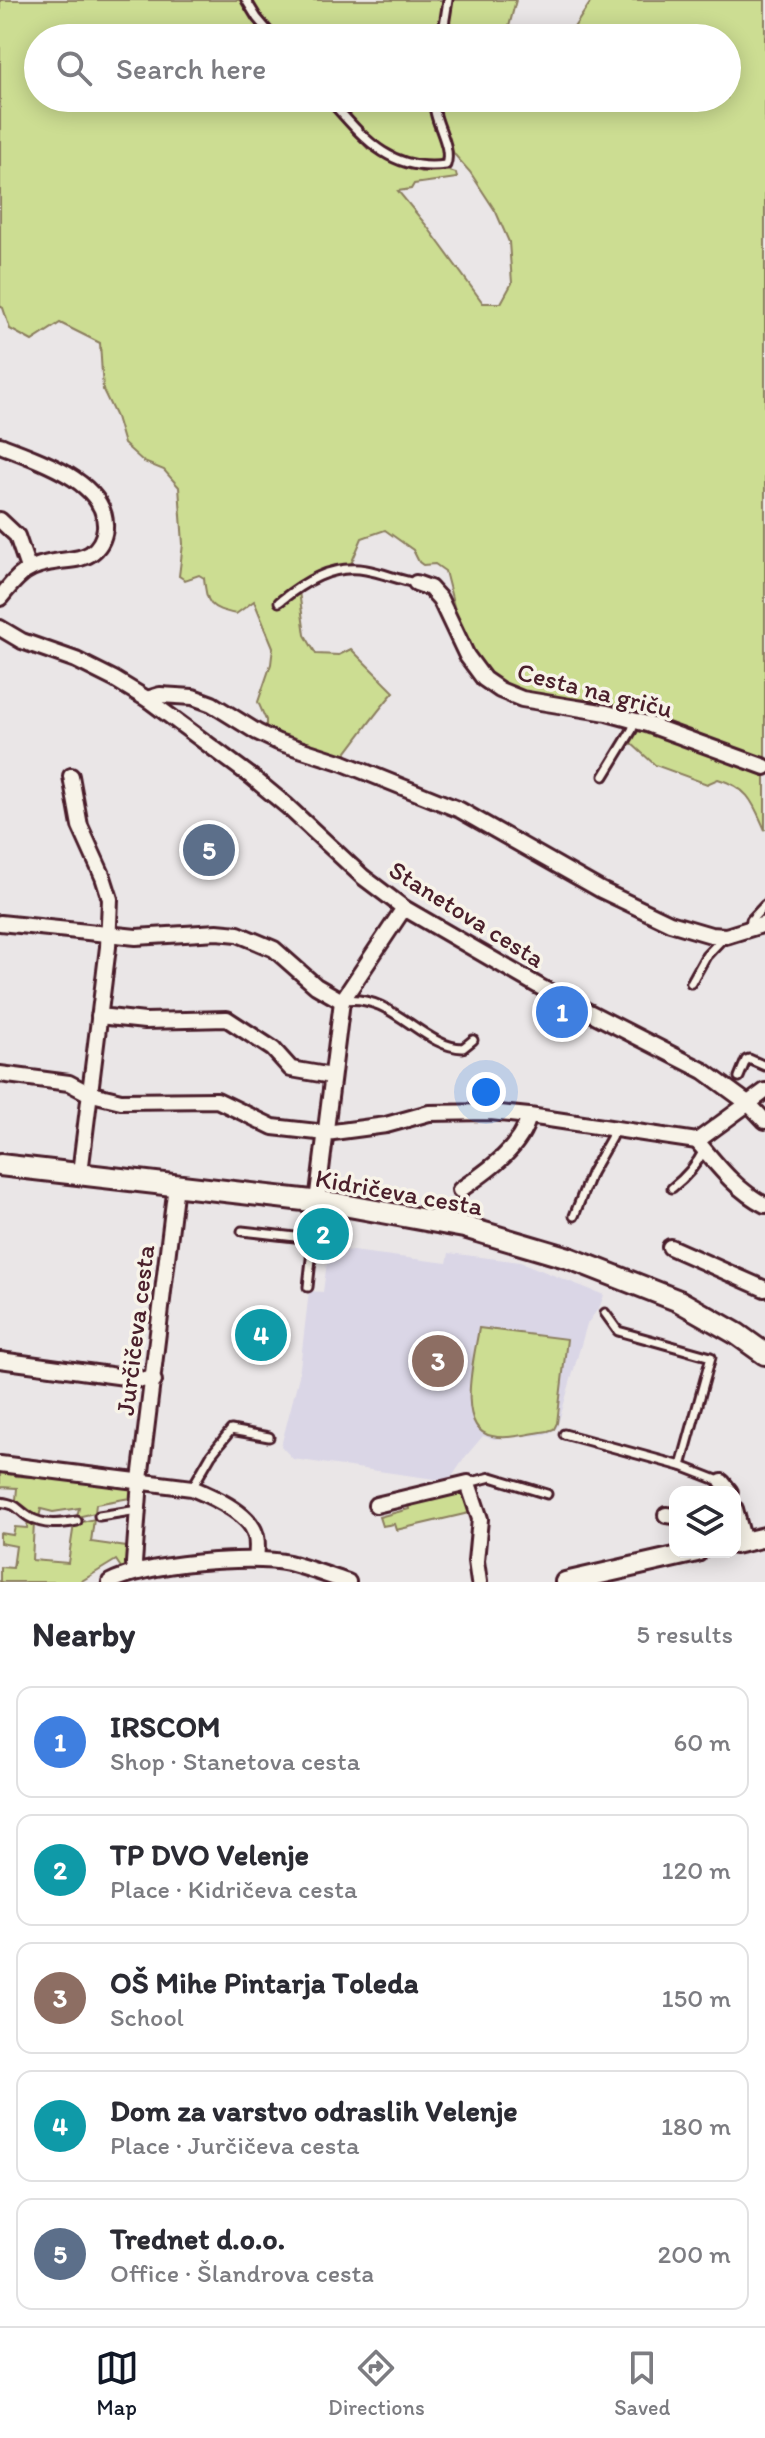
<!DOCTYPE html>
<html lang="en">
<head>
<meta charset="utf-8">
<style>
	:root { --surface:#fff; --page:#f7f7f7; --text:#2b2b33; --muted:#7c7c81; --line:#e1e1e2; --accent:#111827 }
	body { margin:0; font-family:Itim,sans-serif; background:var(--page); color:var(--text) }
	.controls { position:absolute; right:24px; bottom:24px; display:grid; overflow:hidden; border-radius:16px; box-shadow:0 4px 20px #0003 }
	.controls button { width:72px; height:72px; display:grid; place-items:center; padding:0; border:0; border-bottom:2px solid var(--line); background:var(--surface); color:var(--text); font:40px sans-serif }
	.you { position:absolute; left:486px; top:1092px; width:28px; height:28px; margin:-20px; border:6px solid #fff; border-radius:50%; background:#1a73e8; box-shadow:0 0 0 12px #1a73e833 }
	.badge { display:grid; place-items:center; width:52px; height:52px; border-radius:50%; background:var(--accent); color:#fff; font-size:26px; font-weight:700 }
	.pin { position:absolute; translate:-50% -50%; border:4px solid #fff; box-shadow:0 2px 8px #0006 }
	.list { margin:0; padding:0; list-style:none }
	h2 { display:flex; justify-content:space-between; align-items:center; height:104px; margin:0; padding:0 32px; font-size:34px }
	h2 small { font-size:26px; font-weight:400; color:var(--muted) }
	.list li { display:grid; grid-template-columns:52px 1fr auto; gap:24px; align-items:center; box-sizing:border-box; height:112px; margin:0 16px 16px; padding:0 16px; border:2px solid var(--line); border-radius:16px }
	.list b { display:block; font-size:30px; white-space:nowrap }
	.list p { margin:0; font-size:26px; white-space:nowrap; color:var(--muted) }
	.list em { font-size:26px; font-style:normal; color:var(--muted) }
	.icon { flex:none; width:44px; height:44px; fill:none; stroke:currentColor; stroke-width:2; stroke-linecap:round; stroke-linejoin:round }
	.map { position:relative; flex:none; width:765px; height:1582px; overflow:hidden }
	.search { position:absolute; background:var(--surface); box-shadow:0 4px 20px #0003; left:24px; right:24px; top:24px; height:88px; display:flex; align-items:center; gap:20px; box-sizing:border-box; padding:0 28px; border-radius:44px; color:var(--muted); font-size:30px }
	.sheet { height:744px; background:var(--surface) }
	nav { display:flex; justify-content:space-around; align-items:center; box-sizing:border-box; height:112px; border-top:2px solid var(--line); background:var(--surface); font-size:22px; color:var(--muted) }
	nav a { display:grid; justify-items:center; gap:4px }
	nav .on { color:var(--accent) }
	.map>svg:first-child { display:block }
	.built { fill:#dad6e6 }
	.green { fill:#ccdd92; stroke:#8b7e5e; stroke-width:2 }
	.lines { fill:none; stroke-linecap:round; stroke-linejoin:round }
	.service-casing { stroke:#4a1f2b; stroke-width:13 }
	.minor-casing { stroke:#4a1f2b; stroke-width:20 }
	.tertiary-casing { stroke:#4a1f2b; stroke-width:24 }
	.secondary-casing { stroke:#4a1f2b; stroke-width:26 }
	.service { stroke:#f7f3e8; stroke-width:7 }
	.minor { stroke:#f7f3e8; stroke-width:14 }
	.tertiary { stroke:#f7f3e8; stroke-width:18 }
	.secondary { stroke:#f7f3e8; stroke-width:20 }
	.labels { text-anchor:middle; stroke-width:7; stroke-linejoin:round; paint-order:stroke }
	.street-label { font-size:26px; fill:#4a1f2b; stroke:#f7f3e8 }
</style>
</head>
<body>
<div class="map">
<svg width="765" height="1582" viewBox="0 0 765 1582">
	<rect width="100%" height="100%" fill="#eae6e7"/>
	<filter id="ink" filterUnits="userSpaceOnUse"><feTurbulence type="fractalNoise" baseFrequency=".0125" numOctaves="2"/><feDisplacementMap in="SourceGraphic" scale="16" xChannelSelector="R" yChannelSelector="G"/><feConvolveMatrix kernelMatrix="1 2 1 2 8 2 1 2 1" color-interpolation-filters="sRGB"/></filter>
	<g filter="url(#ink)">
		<path class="built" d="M329,1248l118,15 2,-10 71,9 84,33 -4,11 -13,18 -30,104 -9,6 -54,5 -11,-3 -17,20 -17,25 -156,-22 -12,-13 18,-70 10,-85 14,1z"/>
		<g class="green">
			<path d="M0,0h240l27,38h-229v60h283l47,51 53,23 25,-2 10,3 1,5 -43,6 -3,5 -13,2 28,34 57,78h18l11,-20 -3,-41 -13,-30 -26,-40 -16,-18 -12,-26 -6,-22 1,-8h290v-60h-160l25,-38h173v830c-12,-27 -16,-42 -47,-51l-11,5 -52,-19 -24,-22 12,-20 -6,-11 -44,-12 -44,-3 -24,-4 -22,-10 -19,-13 -10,-14 -17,-38 -12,-47 -10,-7 -12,1 -4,-3 -6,-12 -28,-20 -23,8 -11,26c-18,3 -41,6 -53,20l7,51 11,19 23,1 12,-6 43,43c-18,20 -33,42 -50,64l-21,-4 -57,-21v-11l-8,-18 13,-38 2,-17 -19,-46 -18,13c-27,-6 -29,-9 -32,-36l-5,-3 -14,5 -6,-4 4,-32 -4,-57 -15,-17 -20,-8 -20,-18 -8,-27 -13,-27 -3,-47 -40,-20 -28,18 -22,-12 -7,-21 -3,-2z"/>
			<path d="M249,0h194l-5,38h-163z"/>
			<path d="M451,0h65l-10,38h-61z"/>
			<path d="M327,98h104l1,23 12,30 -4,10c-49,8 -81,-33 -113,-63z"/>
			<path d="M479,1328l88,11 -10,84 -3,6 -6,2c-17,2 -39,9 -56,5 -38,-7 -17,-81 -13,-108z"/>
			<path d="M0,1471l15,2 1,3 16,1v-2l101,11 -2,19 -1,-7 -34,6 -1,9 -18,4 2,-9 -26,4 -12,-3 -2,8 -23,-17 1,-12 -17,-1z"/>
			<path d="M462,1493l3,1 8,18 -77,18 -2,-6 -12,2 -3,-9 30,-8 -1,-4z"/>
			<path d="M94,1519l-3,23 36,5 3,-27 3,1 -5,49 -4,2 -8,-12 -36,22h-80v-15l13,1 3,-22 -16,-3v-10l13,2 2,-8 12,1 1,-8 6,3 -2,37 36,3 6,-39z"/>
		</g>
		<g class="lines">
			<g class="service-casing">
				<g id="service">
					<path d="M246,0l11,18 17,20"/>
					<path d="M442,38l6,-38"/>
					<path d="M328,98c34,38 61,75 118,67 7,-21 -14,-43 -12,-67"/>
					<path d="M279,602c25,-20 53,-38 87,-32 17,3 33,10 50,13"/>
					<path d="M604,776l28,-46 3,-9"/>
					<path d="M750,929l1,-9 14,-15"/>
					<path d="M691,983l15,-27 18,-19"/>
					<path d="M344,1000c48,-7 78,47 119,48l10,-8"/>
					<path d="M739,1077l7,-17 3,-1 16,7"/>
					<path d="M672,1188c14,-11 24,-22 32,-38"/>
					<path d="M574,1216l17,-43 20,-35 2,-10"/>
					<path d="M242,1231l71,8"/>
					<path d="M308,1287l9,-83"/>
					<path d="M605,1313l13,18 93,26 -30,109"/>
					<path d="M564,1434l117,32 41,16"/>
					<path d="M468,1483l23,-6 56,17"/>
					<path d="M192,1488l19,-33 20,-25 38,7"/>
					<path d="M0,1502c20,3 15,6 29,15 15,9 32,7 48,4"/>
					<path d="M99,1516l39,-6"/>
				</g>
			</g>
			<g class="minor-casing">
				<g id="minor">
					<path d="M0,445c35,14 108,36 105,83 -1,10 -6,20 -15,26 -8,5 -20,6 -30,7 -33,4 -40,12 -60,37"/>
					<path d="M0,520l17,16 11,32"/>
					<path d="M416,583l14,5 10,11 27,57 17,23 16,11 22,9 85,14 40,11 118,43"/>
					<path d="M0,628l22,13 54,19 38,19 33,20 105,78 35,29 76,71 41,31 138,80 162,83 45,33 16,17"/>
					<path d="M147,699l13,-4 33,2 19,7 45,28 21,10 65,21 117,47 141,80 69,33 41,12 15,1 39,-12"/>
					<path d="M71,776l9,50 23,51 7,22 -2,48 -28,226"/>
					<path d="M0,923l136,14 81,-5 21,2 36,15 42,37 26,15"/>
					<path d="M99,1016l46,5 82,-2 46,30 18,20 41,7"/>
					<path d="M0,1074l69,9 19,10 33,8 96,-1 56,27 53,6 60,-8 43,-12 61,-1 39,4 168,25 68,-50"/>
					<path d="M697,1141c20,24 40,50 68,64"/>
					<path d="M460,1190c27,-19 60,-40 69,-74"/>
					<path d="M317,1202l25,-201 62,-93"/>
					<path d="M670,1247l95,42"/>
					<path d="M0,1360l154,21"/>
					<path d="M0,1464l192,24c19,8 56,24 63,45 3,8 2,18 1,26"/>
					<path d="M722,1482l8,10"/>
					<path d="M376,1505l92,-22 12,36 -4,42 3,21"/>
					<path d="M735,1509l9,33"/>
					<path d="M666,1515l9,1"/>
					<path d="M136,1572l-2,-9 6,-83 36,-295"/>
					<path d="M110,1582c33,-18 141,-28 179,-19 20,5 40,13 59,19"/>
				</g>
			</g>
			<g class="tertiary-casing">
				<g id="tertiary">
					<path d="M735,1544l30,-7"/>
					<path d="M565,1582l132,-30"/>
				</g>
			</g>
			<g class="secondary-casing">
				<path id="secondary" d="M0,1165l338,39 126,23 105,31 110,43 58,33 28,20"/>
			</g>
			<use href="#service" class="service"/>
			<use href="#minor" class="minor"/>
			<use href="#tertiary" class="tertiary"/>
			<use href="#secondary" class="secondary"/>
		</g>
	</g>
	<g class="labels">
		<g class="street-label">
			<text transform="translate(595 690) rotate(14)" y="9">Cesta na griču</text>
			<text transform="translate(467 914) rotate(32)" y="9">Stanetova cesta</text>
			<text transform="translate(399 1192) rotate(10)" y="9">Kidričeva cesta</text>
			<text transform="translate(135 1330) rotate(-83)" y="9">Jurčičeva cesta</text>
		</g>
	</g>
</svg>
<div class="controls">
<button><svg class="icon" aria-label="layers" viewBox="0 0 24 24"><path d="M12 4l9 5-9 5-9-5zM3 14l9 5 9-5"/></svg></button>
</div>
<div class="you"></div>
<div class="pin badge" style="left:562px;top:1012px;background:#3f7fe0">1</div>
<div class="pin badge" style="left:323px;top:1234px;background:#0f9aa8">2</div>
<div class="pin badge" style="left:438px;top:1361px;background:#8d6e63">3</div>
<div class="pin badge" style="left:261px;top:1335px;background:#0f9aa8">4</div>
<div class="pin badge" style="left:209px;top:850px;background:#5c6f8a">5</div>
<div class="search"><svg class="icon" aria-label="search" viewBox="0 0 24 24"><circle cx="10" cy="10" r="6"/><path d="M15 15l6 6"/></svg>Search here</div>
</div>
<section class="sheet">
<h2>Nearby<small>5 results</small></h2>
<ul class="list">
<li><span class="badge" style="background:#3f7fe0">1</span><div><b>IRSCOM</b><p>Shop · Stanetova cesta</p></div><em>60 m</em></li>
<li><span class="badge" style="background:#0f9aa8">2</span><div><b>TP DVO Velenje</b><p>Place · Kidričeva cesta</p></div><em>120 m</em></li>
<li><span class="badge" style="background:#8d6e63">3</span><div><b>OŠ Mihe Pintarja Toleda</b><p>School</p></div><em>150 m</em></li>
<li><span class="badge" style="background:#0f9aa8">4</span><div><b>Dom za varstvo odraslih Velenje</b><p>Place · Jurčičeva cesta</p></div><em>180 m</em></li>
<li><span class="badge" style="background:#5c6f8a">5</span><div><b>Trednet d.o.o.</b><p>Office · Šlandrova cesta</p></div><em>200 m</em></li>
</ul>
</section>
<nav>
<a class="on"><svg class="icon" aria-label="map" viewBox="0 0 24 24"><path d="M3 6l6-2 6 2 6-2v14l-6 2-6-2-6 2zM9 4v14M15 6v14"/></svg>Map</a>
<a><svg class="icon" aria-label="directions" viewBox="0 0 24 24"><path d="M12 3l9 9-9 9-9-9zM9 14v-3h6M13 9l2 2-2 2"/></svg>Directions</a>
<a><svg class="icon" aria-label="saved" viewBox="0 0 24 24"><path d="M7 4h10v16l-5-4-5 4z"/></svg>Saved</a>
</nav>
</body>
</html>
